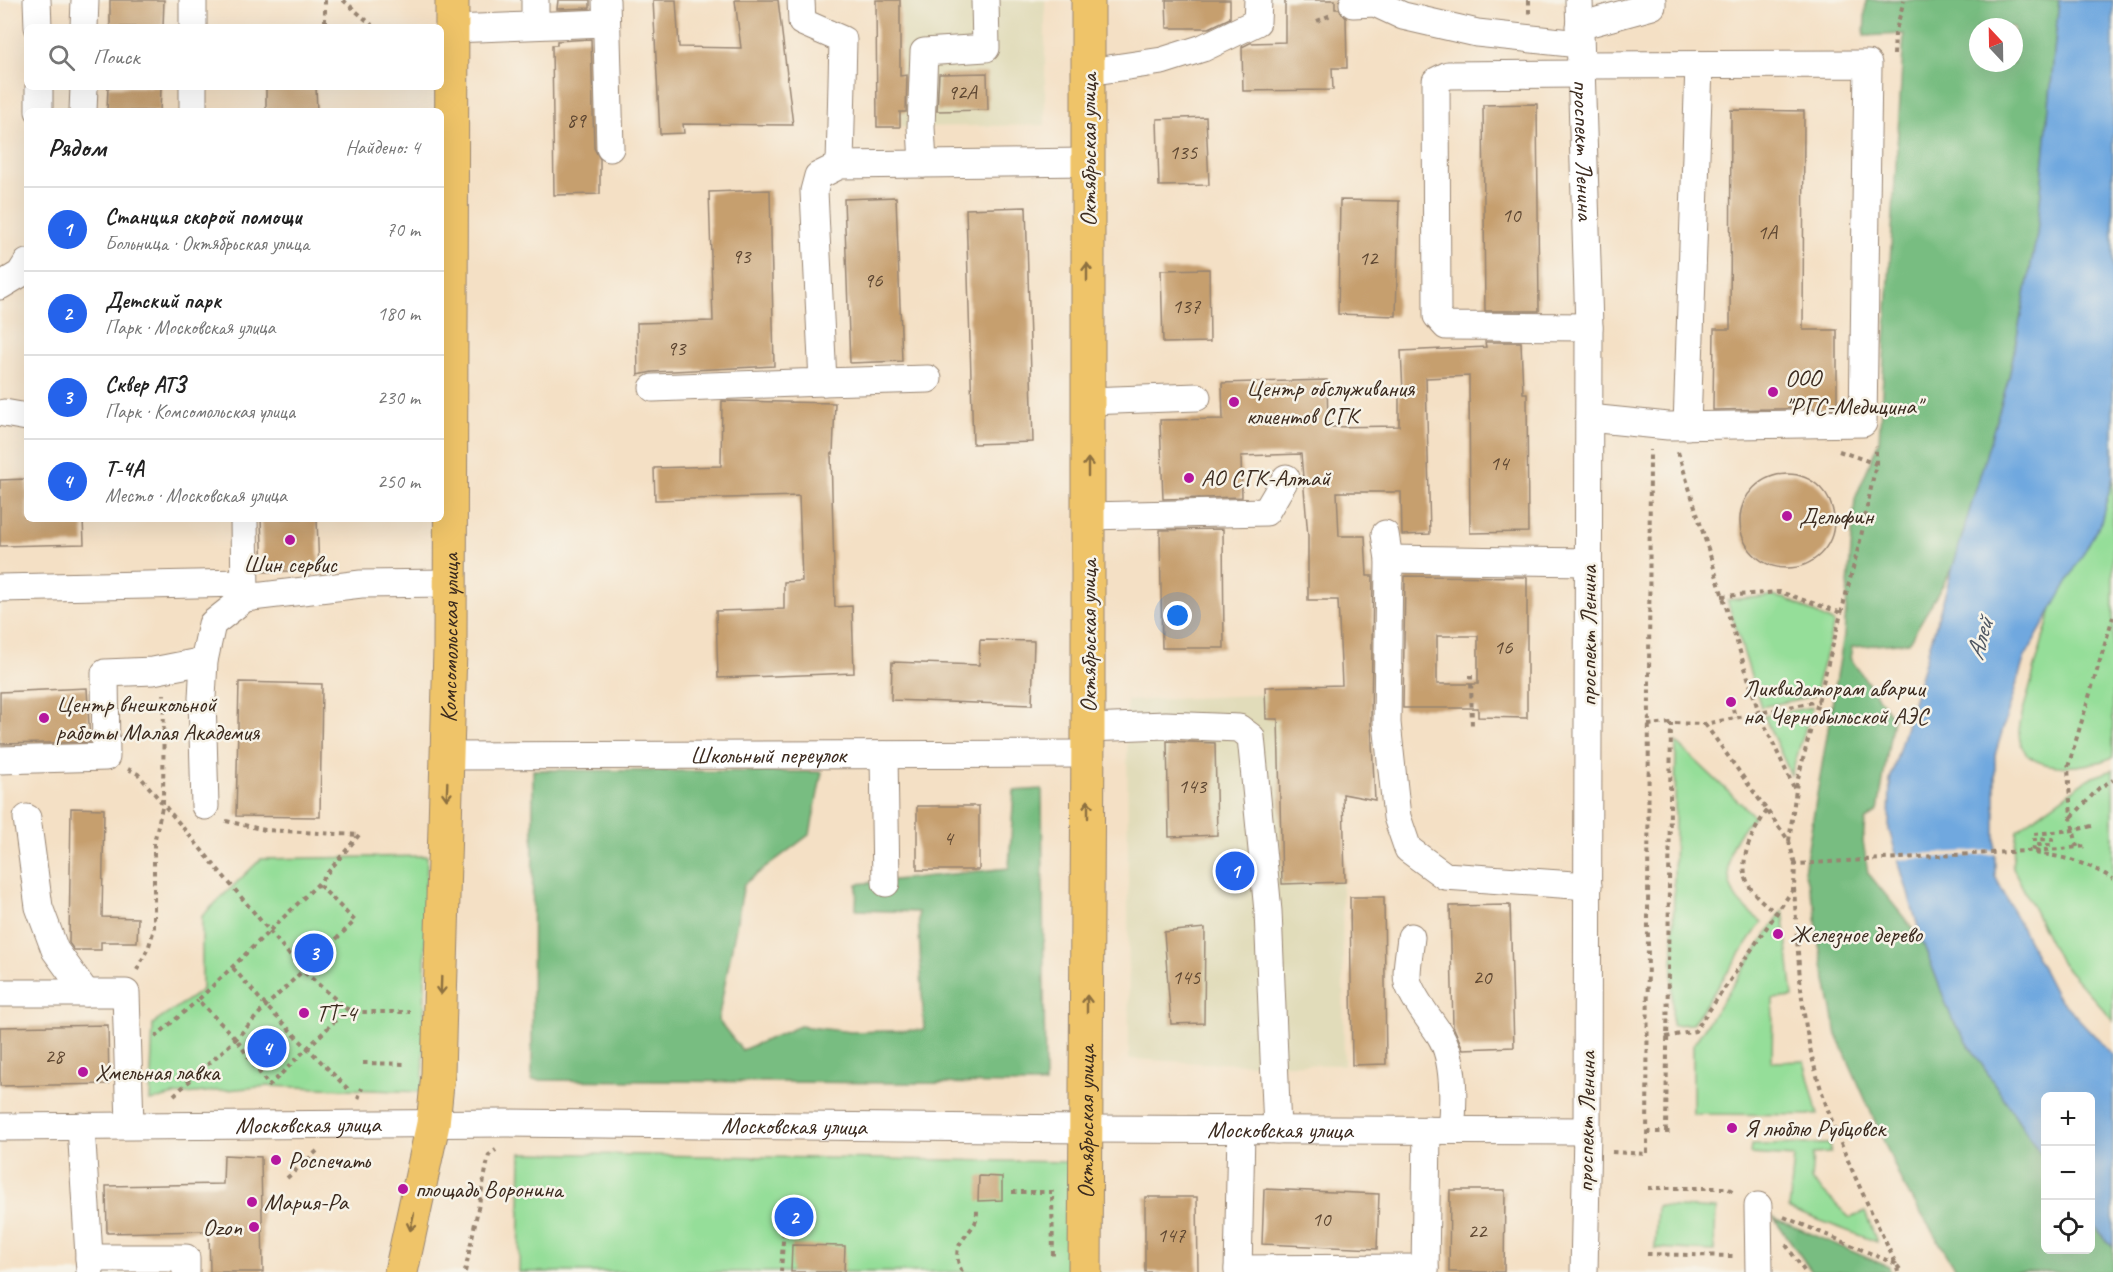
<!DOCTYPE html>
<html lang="ru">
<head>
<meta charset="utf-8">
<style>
	:root { --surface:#fff; --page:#f2f2f2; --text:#222; --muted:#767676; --line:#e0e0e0; --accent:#2563eb }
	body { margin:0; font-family:Caveat,sans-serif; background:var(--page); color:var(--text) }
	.controls { position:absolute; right:18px; bottom:18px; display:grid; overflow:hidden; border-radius:9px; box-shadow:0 6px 24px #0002 }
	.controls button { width:54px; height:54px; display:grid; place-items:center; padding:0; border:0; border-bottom:2px solid var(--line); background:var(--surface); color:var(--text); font:30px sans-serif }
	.compass { position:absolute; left:1969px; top:18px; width:54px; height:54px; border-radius:50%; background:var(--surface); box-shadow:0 6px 24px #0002; rotate:338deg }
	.you { position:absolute; left:1178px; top:616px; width:21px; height:21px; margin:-15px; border:4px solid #fff; border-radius:50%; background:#1a73e8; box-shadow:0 0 0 9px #1a73e833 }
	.badge { display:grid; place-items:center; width:39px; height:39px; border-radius:50%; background:var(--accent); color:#fff; font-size:20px; font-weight:700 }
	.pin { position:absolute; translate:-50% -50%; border:3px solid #fff; box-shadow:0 2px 6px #0006 }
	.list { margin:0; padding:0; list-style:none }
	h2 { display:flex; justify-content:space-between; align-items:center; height:78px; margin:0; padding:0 24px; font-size:26px }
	h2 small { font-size:20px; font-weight:400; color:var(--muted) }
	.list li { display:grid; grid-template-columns:39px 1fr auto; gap:18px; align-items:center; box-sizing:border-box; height:84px; padding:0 24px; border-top:2px solid var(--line) }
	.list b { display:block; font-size:22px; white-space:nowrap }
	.list p { margin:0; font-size:20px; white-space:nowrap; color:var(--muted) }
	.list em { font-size:20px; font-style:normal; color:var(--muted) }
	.icon { flex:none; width:33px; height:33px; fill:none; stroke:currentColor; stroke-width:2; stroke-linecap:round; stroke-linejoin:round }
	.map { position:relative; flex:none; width:2113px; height:1272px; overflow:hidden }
	.search { position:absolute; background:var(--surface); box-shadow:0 6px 24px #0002; left:24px; top:24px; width:420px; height:66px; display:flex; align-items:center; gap:15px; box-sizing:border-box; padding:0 21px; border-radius:9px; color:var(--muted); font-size:22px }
	.panel { position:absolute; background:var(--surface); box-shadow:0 6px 24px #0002; left:24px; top:108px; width:420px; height:414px; border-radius:9px }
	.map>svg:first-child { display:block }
	.built { fill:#e1dcba }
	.green { fill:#95de99; stroke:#68845c; stroke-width:1.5 }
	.forest { fill:#78bd81; stroke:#5a7450; stroke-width:1.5; fill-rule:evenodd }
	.water { fill:#70a8df; stroke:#56697e; stroke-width:1.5 }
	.pier { fill:#f4e0c5 }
	.building { fill:#c69f6e; fill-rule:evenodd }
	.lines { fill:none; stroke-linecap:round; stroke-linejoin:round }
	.minor-casing { stroke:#988572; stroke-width:29 }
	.major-casing { stroke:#988572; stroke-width:35 }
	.path { stroke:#988572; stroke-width:4; stroke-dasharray:4.5 4.5; stroke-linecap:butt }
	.minor { stroke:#fff; stroke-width:27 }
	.major { stroke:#efc469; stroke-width:33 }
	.oneway { stroke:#8c6f40 }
	.poi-dot { fill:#b5179e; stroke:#f7f3e8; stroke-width:2 }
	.labels { text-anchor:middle; stroke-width:5; stroke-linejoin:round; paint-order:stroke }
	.number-label { font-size:21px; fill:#5e4732 }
	.street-label { font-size:24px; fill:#3b2a1e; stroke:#f7f3e8 }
	.poi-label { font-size:24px; fill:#3b2a1e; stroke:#f7f3e8; text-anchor:start }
	.water-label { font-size:26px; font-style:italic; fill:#4e5662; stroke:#f7f3e8 }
</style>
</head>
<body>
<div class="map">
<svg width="2113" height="1272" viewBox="0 0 2113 1272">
	<rect width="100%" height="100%" fill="#f7f3e8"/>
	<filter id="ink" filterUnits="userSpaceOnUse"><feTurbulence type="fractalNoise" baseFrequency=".0167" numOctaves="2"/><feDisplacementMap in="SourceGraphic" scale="12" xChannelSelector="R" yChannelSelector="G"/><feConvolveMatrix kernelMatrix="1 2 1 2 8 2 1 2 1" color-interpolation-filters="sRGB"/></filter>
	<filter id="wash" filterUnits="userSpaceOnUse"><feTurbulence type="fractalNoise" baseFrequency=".008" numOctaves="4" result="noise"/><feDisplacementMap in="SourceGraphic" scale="24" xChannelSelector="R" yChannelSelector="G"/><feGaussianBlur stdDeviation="1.35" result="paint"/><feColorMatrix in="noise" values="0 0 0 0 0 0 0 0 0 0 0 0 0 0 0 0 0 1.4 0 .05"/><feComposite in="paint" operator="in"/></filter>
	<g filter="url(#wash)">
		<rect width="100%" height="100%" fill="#f4e0c5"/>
		<g class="built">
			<path d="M901,0h144v125l-144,2z"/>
			<path d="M1340,691l4,374 -142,-2 -73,-4 -2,-358z"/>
		</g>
		<g class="green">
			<path d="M2113,436v321c-27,12 -94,20 -94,-25 0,-13 10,-39 13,-53 21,-83 53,-163 81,-243z"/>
			<path d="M1771,596l16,3 47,24 -20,73 -53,11 -34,-107z"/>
			<path d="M1812,707l-21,68 -27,-59z"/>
			<path d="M1676,742l78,74c-6,7 -14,14 -18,22 -10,17 -10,41 -1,58 6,11 18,19 27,26l-70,102 -20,1z"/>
			<path d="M2113,770v250l-54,-60 -47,-94 5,-36 71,-51z"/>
			<path d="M427,856l-4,236 -154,-6 -95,9 -24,6 3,-77 49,-34v-74l59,-57z"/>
			<path d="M1783,910l10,87 -20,2 -1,63 32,-1 14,54 -125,-1v-69z"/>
			<path d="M1830,1144l1,9 -18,1 -2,26 39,38 15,-6 12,30 -88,-33 5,-52 -44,-3 1,-9z"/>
			<path d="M521,1153l548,9 -2,110h-548z"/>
			<path d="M1657,1206l59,3 -2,42 -59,-3z"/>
		</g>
		<g class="forest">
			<path d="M1866,0h193l-22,234 -28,143 -55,189 -45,76 -57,5 -2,11 43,60 -15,93 -13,10 -2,20 5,32 54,67 30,79 93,142 1,89h44l1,-28 22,25v25h-155l-55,-87 -66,-150 -19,-95 -3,-33 -11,-36 40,-236 11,-136 24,-58 25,-407 -40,2zM1978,27h36v36h-36z"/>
			<path d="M533,770l289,2 -12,62 -66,50 -26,136 24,30 58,-24 51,6 73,-2 -6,-118 -62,-2 1,-26 152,-16 5,-77 28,-2 3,295 -513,-4z"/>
			<path d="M1774,1218l115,49 1,5h-78z"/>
		</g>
		<path class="water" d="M2059,0h54v477l-12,45 -77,137 -29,96v121l61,119 57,60v192l-22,-25 -1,-126h-44l-1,65 -93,-142 -30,-79 -33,-110 1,-50 119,-403 28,-143z"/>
		<path class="pier" d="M1998,850v4l-103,6 -2,-5z"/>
		<g id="blocks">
			<g class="building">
				<path d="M110,0h54l-1,27h-53z"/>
				<path d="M558,0h32v8l-33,1z"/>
				<path d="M653,0h23l3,47 62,1 -6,-48h43l15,125 -110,-1 1,9 -24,1z"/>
				<path d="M876,0h24v76l7,-1 -1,37h-6v15h-23z"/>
				<path d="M1166,0h64v18l-21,10h-42z"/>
				<path d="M1285,0h50v9h4l7,9 1,50h-15l1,22 -90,1 -1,-44 8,-4 35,-1z"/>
				<path d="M591,39l3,109 6,11v35l-46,1 -2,-150h5v-4z"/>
				<path d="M987,73l1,37 -51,1 2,-37z"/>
				<path d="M108,87h53l-1,24h-53z"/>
				<path d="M266,87h50l1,24h-51z"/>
				<path d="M1537,104l2,207h-54l-2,-206z"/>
				<path d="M1731,110l73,1 -1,219h34v78l-124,2 1,-81h16z"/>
				<path d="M1206,117l3,68 -50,1 -2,-67z"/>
				<path d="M770,190l4,176 -122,6 -14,3 -1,-52 76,-2 -4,-129z"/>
				<path d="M896,197l6,164 -52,2 -6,-164z"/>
				<path d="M1340,200l59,1 -3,115 -58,-2z"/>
				<path d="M1026,207l7,235 -60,2 -7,-235z"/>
				<path d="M1209,269l1,73 -47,1 -2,-73z"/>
				<path d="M1485,342h36l2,51h4l1,139 -58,1 -1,-157 -43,2 4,156 -28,1 -1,-43h-64l2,44h26l2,40h6l-2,147 4,77 -32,-6 2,88 -63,2 -4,-165h-12l-1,-32 77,-2 -4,-85h-30v-64l-7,-82 -60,2 1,41 -79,2 -3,-79 63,-1 -1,-36 105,-3 1,47 71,-1v-34h4l-2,-41 85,-4z"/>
				<path d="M722,401l113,2 -2,51h-2l4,153 17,-1 2,67 -136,5 -2,-67 68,-2v-27l18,-1 -3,-85 -144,4 -1,-32 67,-2z"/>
				<circle cx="1787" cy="521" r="47"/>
				<path d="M27,479v40h56l1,25 -84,2v-66z"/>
				<path d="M261,519h56l2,51 -56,2z"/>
				<path d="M1223,529l1,119h-62l-2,-118z"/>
				<path d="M1405,576l122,1v141l-49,-1v-9h-75zM1437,636h41v48h-41z"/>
				<path d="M980,640l54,1 -2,64 -141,-5 1,-38 87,3z"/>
				<path d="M239,682l83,2 -2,133 -84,-1z"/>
				<path d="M87,688l3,54 -90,2v-52z"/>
				<path d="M1167,741l48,2 2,92 -48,2z"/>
				<rect x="917" y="806" width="62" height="64"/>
				<path d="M71,808l33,1 -2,108 36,1 -1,24h-36v8h-27l-5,-7z"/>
				<path d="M1350,897h34l2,167 -34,1z"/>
				<path d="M1510,905l4,142 -51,2 -10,-23 -3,-120z"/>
				<path d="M1205,928l-1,95 -33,1 -7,-92z"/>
				<path d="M108,1025l1,59 -109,2v-59z"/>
				<path d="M224,1155l37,2 2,115h-53l-1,-41 -102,2 -1,-47 117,-2z"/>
				<path d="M979,1176l23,1v23l-24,1z"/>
				<path d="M1264,1189l115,5 -2,55 -115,-5z"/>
				<path d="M1450,1190h55l-1,82h-55z"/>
				<path d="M1145,1197h52l1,75h-53z"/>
				<path d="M792,1245l53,1 -1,26h-53z"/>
			</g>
		</g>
	</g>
	<g filter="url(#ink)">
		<use href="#blocks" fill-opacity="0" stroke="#988572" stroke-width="1.5"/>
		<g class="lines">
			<g class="minor-casing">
				<g id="minor">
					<path d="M37,0l1,27"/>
					<path d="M193,0v27"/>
					<path d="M606,0l4,148"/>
					<path d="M801,0l1,22 41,18 -3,125"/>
					<path id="s1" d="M1579,0l10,327 -2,804 -3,141"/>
					<path d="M1353,4l22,-1 28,13 74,17 102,11"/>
					<path d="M535,25v-25"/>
					<path d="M1579,26l73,-20v-6"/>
					<path d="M84,27l1,-27"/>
					<path d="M452,29l154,-6"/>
					<path d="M1580,65l288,-1 -5,359 -195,3 -79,-8"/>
					<path d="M1088,72l74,-11 41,-13 54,-26 1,-22"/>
					<path d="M1580,74l-132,1 -12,6 1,235 9,10 143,1"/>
					<path d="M193,87v24"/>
					<path d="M39,111v-24"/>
					<path d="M83,111l1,-24"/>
					<path d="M923,164l-2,-37 3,-75 62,-4 -1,-48"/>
					<path d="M0,286l20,-12 7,-11"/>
					<path d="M823,382l105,-3"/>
					<path d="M653,388l170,-6 -9,-191 4,-15 22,-11 247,-3"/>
					<path d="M1088,401l109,-4"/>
					<path d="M4,413l23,4"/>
					<path d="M1687,426l12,-361"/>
					<path d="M1088,516l178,-4 20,-34"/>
					<path d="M244,519l1,79"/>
					<path d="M1385,534l4,25 -2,164 10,94 11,32 37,27 143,10"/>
					<path d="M1389,559l199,3"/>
					<path d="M0,588l244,-5"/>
					<path d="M1088,728l78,-3 73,3 12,9 17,174 9,219"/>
					<path d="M884,755l2,128"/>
					<path id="s2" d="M448,756l640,-2"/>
					<path d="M0,760l106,-3 -1,-84 48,-2 51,-10"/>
					<path d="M205,806l-3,-108 2,-37 8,-37 33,-26 116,-14 89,-1"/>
					<path d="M27,818l12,89 16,43 31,43"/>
					<path d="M1411,937c-1,12 -6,36 -3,46 7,19 21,35 32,52 15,24 14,67 11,95"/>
					<path d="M0,993h126l4,132"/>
					<path d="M81,1126l9,146"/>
					<path id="s3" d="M0,1127l505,-4 582,6 500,2"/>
					<path d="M1758,1206l1,66"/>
					<path d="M89,1258h97v14"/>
					<path d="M1238,1269l187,-1"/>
					<path d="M1238,1272l3,-142"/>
					<path d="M1425,1272l2,-142"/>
				</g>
			</g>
			<g class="major-casing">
				<g id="major">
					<path id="s4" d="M401,1272l32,-148 5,-50 12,-425 2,-649"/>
					<path id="s5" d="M1085,1272l3,-544v-728"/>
				</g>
			</g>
			<g class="path">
				<path d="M325,0v27"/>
				<path d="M343,0l29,25"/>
				<path d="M1529,0v14"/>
				<path d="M1317,21l14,-6"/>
				<path d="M1894,55l1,-21 9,-34"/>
				<path d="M1839,451l37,13"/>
				<path d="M1678,452l81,261 36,77"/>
				<path d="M1722,596l58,-4 62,21"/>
				<path d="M1471,675l1,54"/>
				<path d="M1733,709l2,9"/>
				<path d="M1705,724l84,117 6,23"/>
				<path d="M1648,725l23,-2 34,1 114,-23"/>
				<path d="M128,769l10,5 165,197 44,38"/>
				<path d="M1767,811c-16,23 -35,57 -12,83 6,7 14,13 21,19"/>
				<path d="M2072,817l27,-29 14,-8"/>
				<path d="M226,821l39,9 93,5"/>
				<path d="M2092,826l-18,4 -40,4v6l18,-1v6h-18l-1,8c30,3 55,10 80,26"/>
				<path d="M359,835l-41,49 -120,116 38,39 33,47 78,-77 13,3h50"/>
				<path d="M1789,841l8,-59 63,-241 16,-77v-18"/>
				<path d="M2077,847l-6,-29 -3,-51 45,-150"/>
				<path d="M1794,888c4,58 5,117 19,173 18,71 52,137 83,203l6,8"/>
				<path d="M233,968l33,38 82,83"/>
				<path d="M137,970l12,-24 5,-17v-86l9,-40 1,-109"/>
				<path d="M155,1037l43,-37"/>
				<path d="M1666,1037l29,-6 99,-143 1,-24 266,-15 26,-3"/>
				<path d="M363,1063l45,1"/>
				<path d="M174,1095l62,-56 30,-33 89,-85 -37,-37"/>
				<path d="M358,1099l4,-11"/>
				<path d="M1647,1132h27"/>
				<path d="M1666,1132l5,-409"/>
				<path d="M1612,1152l35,2 3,-704"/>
				<path d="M287,1178l30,-27"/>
				<path d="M1648,1188h79l9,5"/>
				<path d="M1012,1192h40l1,67"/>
				<path d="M1784,1217l112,47 2,8"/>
				<path d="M1786,1245l19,27"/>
				<path d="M1647,1254l86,2"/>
				<path d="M465,1272l24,-117 7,-5"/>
				<path d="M781,1272l3,-47"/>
				<path d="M962,1272c-12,-26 1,-30 13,-49 2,-4 2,-10 2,-15"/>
			</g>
			<use href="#minor" class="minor"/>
			<use href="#major" class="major"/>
		</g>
		<defs><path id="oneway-shaft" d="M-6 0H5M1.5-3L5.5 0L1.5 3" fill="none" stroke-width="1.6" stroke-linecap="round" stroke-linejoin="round" transform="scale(1.5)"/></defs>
		<g class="oneway">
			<use href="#oneway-shaft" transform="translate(1087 272) rotate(-90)"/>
			<use href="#oneway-shaft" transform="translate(1088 467) rotate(-90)"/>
			<use href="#oneway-shaft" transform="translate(447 791) rotate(92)"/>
			<use href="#oneway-shaft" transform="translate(1088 809) rotate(-90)"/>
			<use href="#oneway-shaft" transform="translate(441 986) rotate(92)"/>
			<use href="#oneway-shaft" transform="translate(1087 1004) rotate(-90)"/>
			<use href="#oneway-shaft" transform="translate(412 1222) rotate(102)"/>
		</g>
	</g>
	<g class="poi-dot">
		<circle cx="1773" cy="392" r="6"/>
		<circle cx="1234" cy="402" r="6"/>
		<circle cx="1189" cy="478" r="6"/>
		<circle cx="1787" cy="516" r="6"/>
		<circle cx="290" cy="540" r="6"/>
		<circle cx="1731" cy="702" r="6"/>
		<circle cx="44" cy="718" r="6"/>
		<circle cx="1778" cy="934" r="6"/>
		<circle cx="304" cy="1013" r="6"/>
		<circle cx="83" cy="1072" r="6"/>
		<circle cx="1732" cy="1128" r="6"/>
		<circle cx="276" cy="1160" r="6"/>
		<circle cx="403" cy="1189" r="6"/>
		<circle cx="252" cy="1202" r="6"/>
		<circle cx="254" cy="1227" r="6"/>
	</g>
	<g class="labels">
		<g class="number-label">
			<text x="962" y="99">92А</text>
			<text x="576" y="127">89</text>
			<text x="1183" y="159">135</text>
			<text x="1511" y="222">10</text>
			<text x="1767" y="239">1А</text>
			<text x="741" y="263">93</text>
			<text x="1368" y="265">12</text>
			<text x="873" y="287">96</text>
			<text x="1186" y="313">137</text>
			<text x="676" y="355">93</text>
			<text x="1499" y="470">14</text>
			<text x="1503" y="654">16</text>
			<text x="1192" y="793">143</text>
			<text x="948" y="845">4</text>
			<text x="1186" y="984">145</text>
			<text x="1482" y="984">20</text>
			<text x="54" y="1063">28</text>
			<text x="1321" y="1226">10</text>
			<text x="1477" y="1238">22</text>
			<text x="1171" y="1242">147</text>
		</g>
		<g class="street-label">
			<text transform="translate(1088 150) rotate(-90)" y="8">Октябрьская улица</text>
			<text dy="8" stroke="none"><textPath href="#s1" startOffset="150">проспект Ленина</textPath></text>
			<text transform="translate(1088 636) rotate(-90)" y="8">Октябрьская улица</text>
			<text transform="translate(1588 636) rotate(-90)" y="8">проспект Ленина</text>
			<text dy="8" stroke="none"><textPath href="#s4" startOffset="638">Комсомольская улица</textPath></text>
			<text dy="8" stroke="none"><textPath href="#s2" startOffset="320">Школьный переулок</textPath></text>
			<text dy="8" stroke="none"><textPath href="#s5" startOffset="150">Октябрьская улица</textPath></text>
			<text transform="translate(1586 1122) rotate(-89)" y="8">проспект Ленина</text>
			<text dy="8" stroke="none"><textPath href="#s3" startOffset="308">Московская улица</textPath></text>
			<text dy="8" stroke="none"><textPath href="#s3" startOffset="794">Московская улица</textPath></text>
			<text dy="8" stroke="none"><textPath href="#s3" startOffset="1280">Московская улица</textPath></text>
		</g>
		<g class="poi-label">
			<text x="1785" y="386">ООО<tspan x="1785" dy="28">"РГС-Медицина"</tspan></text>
			<text x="1246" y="396">Центр обслуживания<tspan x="1246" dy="28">клиентов СГК</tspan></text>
			<text x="1201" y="486">АО СГК-Алтай</text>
			<text x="1799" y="524">Дельфин</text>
			<text x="290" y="572" text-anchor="middle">Шин сервис</text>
			<text x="1743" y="696">Ликвидаторам аварии<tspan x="1743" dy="28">на Чернобыльской АЭС</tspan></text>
			<text x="56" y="712">Центр внешкольной<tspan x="56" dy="28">работы Малая Академия</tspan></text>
			<text x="1790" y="942">Железное дерево</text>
			<text x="316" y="1021">ТТ-4</text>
			<text x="95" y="1080">Хмельная лавка</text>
			<text x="1744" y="1136">Я люблю Рубцовск</text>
			<text x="288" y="1168">Роспечать</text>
			<text x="415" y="1197">площадь Воронина</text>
			<text x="264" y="1210">Мария-Ра</text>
			<text x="242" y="1235" text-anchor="end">Ozon</text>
		</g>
		<g class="water-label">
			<text transform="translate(1979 639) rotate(-74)" y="9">Алей</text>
		</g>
	</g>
</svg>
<div class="controls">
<button>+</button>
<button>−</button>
<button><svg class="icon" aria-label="locate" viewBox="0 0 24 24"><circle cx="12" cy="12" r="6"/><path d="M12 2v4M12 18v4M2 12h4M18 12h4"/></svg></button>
</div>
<svg class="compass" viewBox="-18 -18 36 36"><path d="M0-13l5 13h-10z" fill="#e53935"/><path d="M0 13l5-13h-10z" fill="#767676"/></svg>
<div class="you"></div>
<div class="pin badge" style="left:1235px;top:871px">1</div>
<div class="pin badge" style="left:794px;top:1217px">2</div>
<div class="pin badge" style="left:314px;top:953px">3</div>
<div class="pin badge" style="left:267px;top:1048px">4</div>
<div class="search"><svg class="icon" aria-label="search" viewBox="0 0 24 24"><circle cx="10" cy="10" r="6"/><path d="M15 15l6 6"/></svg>Поиск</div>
<section class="panel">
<h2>Рядом<small>Найдено: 4</small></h2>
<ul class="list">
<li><span class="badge">1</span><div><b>Станция скорой помощи</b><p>Больница · Октябрьская улица</p></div><em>70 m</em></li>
<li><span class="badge">2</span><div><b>Детский парк</b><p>Парк · Московская улица</p></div><em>180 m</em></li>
<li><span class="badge">3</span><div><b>Сквер АТЗ</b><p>Парк · Комсомольская улица</p></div><em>230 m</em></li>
<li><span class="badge">4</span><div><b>Т-4А</b><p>Место · Московская улица</p></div><em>250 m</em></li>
</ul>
</section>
</div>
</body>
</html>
